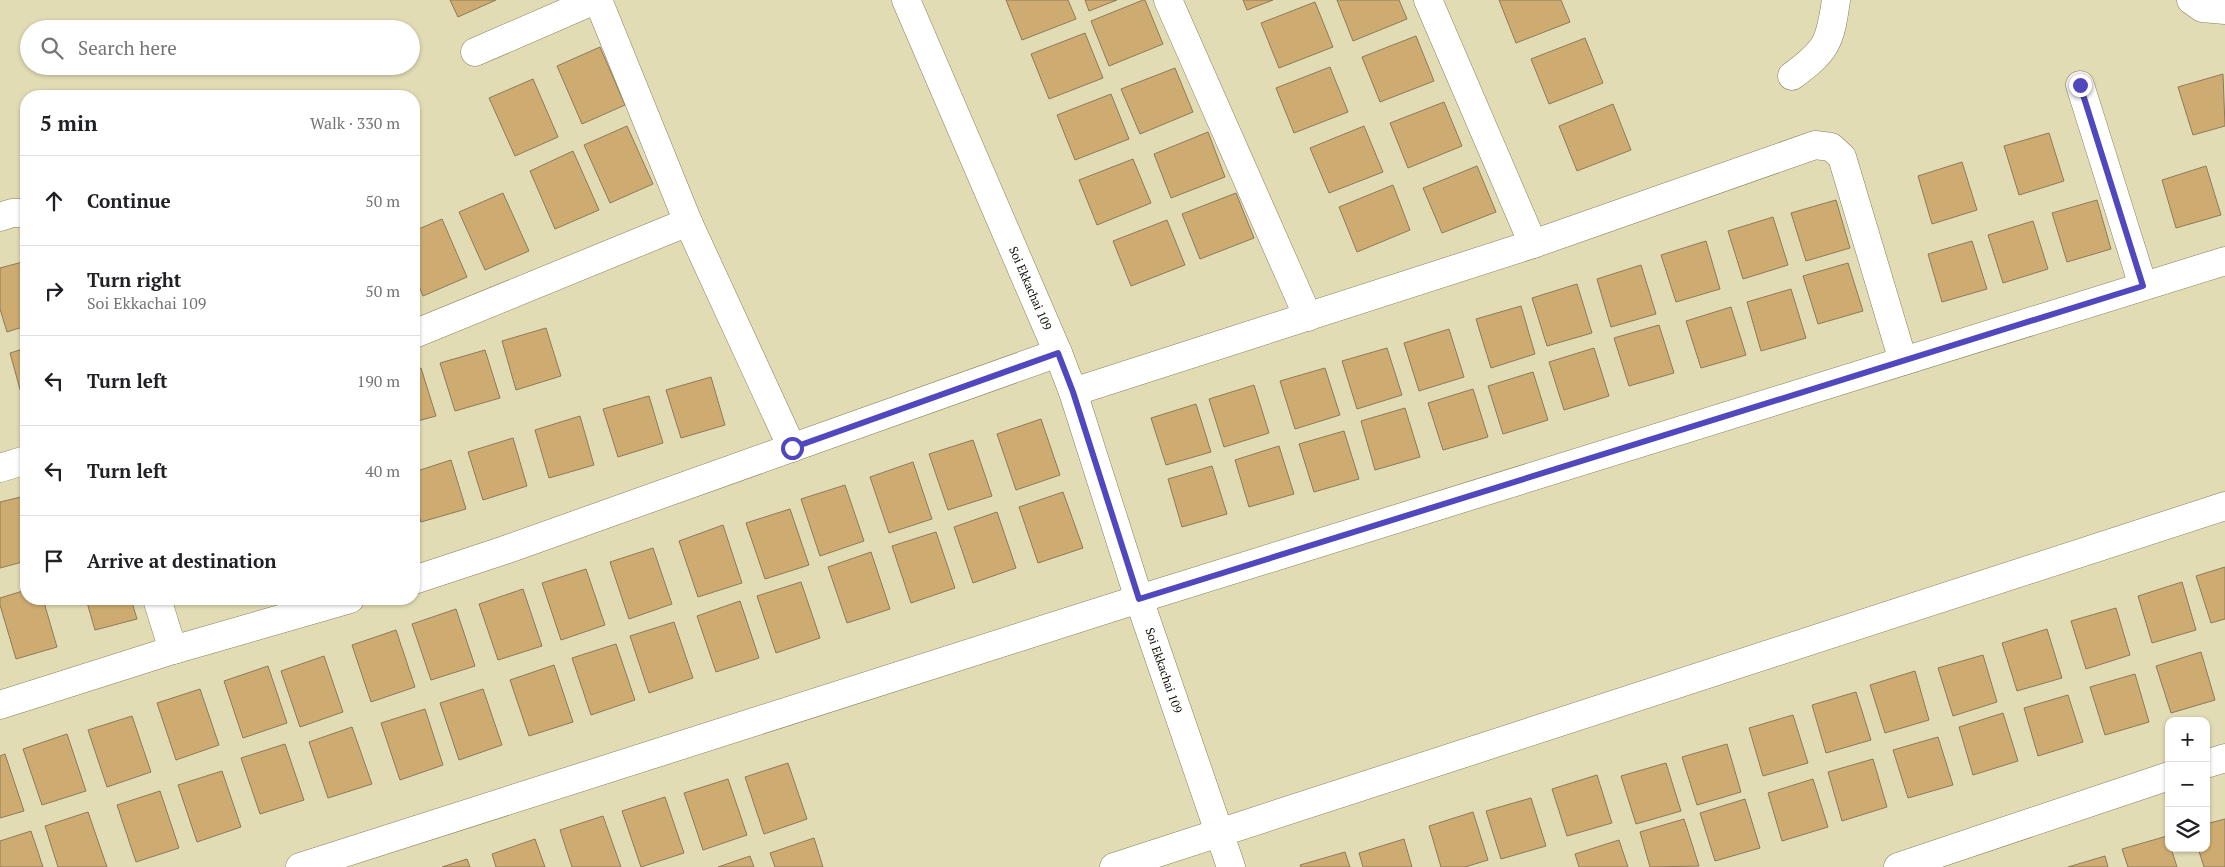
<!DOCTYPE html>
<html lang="en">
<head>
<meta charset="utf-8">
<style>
	:root { --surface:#fff; --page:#f6f6f6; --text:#202124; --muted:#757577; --line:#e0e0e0 }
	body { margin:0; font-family:"PT Serif",serif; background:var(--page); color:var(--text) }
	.controls { position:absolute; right:15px; bottom:15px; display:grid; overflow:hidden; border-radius:10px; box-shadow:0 1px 4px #0004 }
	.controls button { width:45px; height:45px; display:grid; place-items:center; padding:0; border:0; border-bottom:1px solid var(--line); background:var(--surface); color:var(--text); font:25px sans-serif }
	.stop { position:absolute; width:15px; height:15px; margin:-11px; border:4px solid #5147be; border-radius:50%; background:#fff }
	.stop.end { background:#5147be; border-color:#fff; box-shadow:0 1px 5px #0008 }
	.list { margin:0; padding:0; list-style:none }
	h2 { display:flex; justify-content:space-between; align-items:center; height:65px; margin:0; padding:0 20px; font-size:21px }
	h2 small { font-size:16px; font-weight:400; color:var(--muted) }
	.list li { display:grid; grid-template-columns:32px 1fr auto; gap:15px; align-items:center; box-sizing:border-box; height:90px; padding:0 20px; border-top:1px solid var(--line) }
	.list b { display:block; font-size:19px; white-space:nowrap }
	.list p { margin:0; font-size:16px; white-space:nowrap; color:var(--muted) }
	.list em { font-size:16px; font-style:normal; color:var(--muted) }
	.icon { flex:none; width:28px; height:28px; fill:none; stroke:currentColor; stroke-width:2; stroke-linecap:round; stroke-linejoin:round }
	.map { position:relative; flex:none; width:2225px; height:867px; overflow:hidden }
	.search { position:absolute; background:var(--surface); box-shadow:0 1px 4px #0004; left:20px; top:20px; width:400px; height:55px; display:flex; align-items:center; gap:12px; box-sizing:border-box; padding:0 18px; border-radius:28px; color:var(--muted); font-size:19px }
	.panel { position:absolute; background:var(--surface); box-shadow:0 1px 4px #0004; left:20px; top:90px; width:400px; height:515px; border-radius:20px }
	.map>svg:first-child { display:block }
	.building { fill:#ceac71; stroke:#8d7a59 }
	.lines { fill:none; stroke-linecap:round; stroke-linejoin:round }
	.minor-casing { stroke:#85805b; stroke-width:29 }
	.minor { stroke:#fff; stroke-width:28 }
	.route { stroke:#5147be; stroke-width:6 }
	.labels { text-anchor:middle; stroke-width:4; stroke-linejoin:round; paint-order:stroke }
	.street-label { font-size:12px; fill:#0e0c02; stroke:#efe9c1 }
</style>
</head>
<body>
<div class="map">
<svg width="2225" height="867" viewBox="0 0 2225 867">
	<rect width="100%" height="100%" fill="#e2dcb5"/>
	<g class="building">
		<path d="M450,0h46l-38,17z"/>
		<path d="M1006,0h62l8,19 -54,21z"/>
		<path d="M1085,0h32l-28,11z"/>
		<path d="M1143,0h2l18,44 -54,22 -18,-45z"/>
		<path d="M1243,0h30l-26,10z"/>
		<path d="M1337,0h62l8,19 -54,22z"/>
		<path d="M1499,0h62l9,22 -54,21z"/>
		<path d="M1315,2l18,45 -54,21 -18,-45z"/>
		<path d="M1085,33l18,45 -54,21 -18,-45z"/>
		<path d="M1416,36l18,45 -54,21 -18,-45z"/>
		<path d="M1585,38l18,45 -54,21 -18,-45z"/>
		<path d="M600,47l25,58 -43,19 -25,-58z"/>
		<path d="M1330,67l18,45 -54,21 -18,-45z"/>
		<path d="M1175,68l18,44 -53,22 -19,-45z"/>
		<path d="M2223,74l2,52 -32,9 -15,-48z"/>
		<path d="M533,79l25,58 -43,19 -26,-58z"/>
		<path d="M1111,94l18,45 -54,21 -18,-45z"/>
		<path d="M1444,102l18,44 -54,22 -18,-45z"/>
		<path d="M1613,104l18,46 -54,21 -18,-45z"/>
		<path d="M627,126l26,58 -43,19 -26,-58z"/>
		<path d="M1364,126l19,46 -54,21 -19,-45z"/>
		<path d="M1208,132l17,45 -54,21 -17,-44z"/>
		<path d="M2049,133l15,48 -45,14 -15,-49z"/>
		<path d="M573,151l26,59 -44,19 -25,-58z"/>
		<path d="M1133,159l18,44 -54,22 -18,-45z"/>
		<path d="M1962,162l15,48 -45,14 -14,-48z"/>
		<path d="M1477,166l19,46 -54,21 -19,-45z"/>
		<path d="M2206,166l15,49 -45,13 -14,-48z"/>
		<path d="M1393,185l17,45 -53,22 -18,-45z"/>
		<path d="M503,193l26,58 -44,19 -26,-58z"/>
		<path d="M1236,193l18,45 -54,21 -18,-45z"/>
		<path d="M1836,200l14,48 -44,13 -15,-48z"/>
		<path d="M2097,200l14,49 -44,13 -15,-49z"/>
		<path d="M1773,217l15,48 -45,14 -15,-48z"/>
		<path d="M442,219l25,58 -44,19 -9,-22v-43z"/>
		<path d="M1167,220l18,45 -54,21 -18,-45z"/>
		<path d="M2033,221l15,48 -45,14 -15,-48z"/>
		<path d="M1706,241l14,48 -44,13 -15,-47z"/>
		<path d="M1972,241l15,48 -45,13 -14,-48z"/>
		<path d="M26,261v65l-19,6 -7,-23v-41z"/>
		<path d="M1848,263l15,48 -45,13 -15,-48z"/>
		<path d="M1641,265l15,49 -45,13 -14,-48z"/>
		<path d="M1577,284l15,49 -45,13 -15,-48z"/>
		<path d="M1791,289l15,49 -45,13 -14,-49z"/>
		<path d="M1521,306l14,48 -44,14 -15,-49z"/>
		<path d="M1731,307l15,48 -45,13 -15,-47z"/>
		<path d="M1659,325l15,48 -45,13 -15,-48z"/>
		<path d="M546,328l15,48 -45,14 -14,-49z"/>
		<path d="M1449,329l15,48 -45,14 -15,-48z"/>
		<path d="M26,348v63l-16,-58z"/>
		<path d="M1387,348l15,47 -45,14 -15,-48z"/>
		<path d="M1594,348l15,48 -45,14 -15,-48z"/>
		<path d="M485,350l15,48 -45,13 -15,-48z"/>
		<path d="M421,368l15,48 -22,6v-52z"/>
		<path d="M1325,368l15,47 -45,14 -15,-48z"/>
		<path d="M1533,372l15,48 -45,14 -15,-48z"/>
		<path d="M711,377l14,48 -44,13 -15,-48z"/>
		<path d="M1254,385l15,48 -45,14 -15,-48z"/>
		<path d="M1473,389l15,48 -45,13 -15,-47z"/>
		<path d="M649,396l14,47 -45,14 -15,-48z"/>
		<path d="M1196,404l15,48 -45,13 -15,-47z"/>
		<path d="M1405,408l15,49 -45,13 -14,-49z"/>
		<path d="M580,416l14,49 -45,13 -14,-48z"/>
		<path d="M1041,419l19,56 -44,15 -19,-56z"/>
		<path d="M1344,431l15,48 -45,13 -15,-48z"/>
		<path d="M513,438l14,48 -44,14 -15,-48z"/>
		<path d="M973,440l19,56 -44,14 -19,-56z"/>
		<path d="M1279,446l15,48 -45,13 -14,-47z"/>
		<path d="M451,460l15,49 -45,13 -7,-23v-27z"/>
		<path d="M913,462l19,57 -43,14 -19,-56z"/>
		<path d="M1212,466l15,48 -45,13 -14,-48z"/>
		<path d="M845,485l19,56 -44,15 -19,-57z"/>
		<path d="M1063,492l20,56 -45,15 -19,-56z"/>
		<path d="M21,497l5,17v47l-26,7v-66z"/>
		<path d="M790,509l19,56 -44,14 -19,-56z"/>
		<path d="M997,512l19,56 -43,15 -19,-56z"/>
		<path d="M723,525l19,58 -44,14 -19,-56z"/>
		<path d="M936,532l19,56 -44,15 -19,-57z"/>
		<path d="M653,548l19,56 -43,15 -19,-57z"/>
		<path d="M871,552l19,57 -43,14 -19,-56z"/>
		<path d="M2225,567v52l-14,4 -15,-47z"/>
		<path d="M586,569l19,56 -44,15 -19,-57z"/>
		<path d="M801,582l19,56 -44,15 -19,-57z"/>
		<path d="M2182,582l14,48 -44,13 -14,-47z"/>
		<path d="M523,589l19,57 -44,14 -19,-56z"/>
		<path d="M26,590v9h17l14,48 -41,12 -16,-54v-7z"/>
		<path d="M86,599h45l6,20 -42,11z"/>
		<path d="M740,601l19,57 -43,14 -19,-56z"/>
		<path d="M2116,608l14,47 -44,14 -15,-48z"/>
		<path d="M456,609l19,57 -44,14 -19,-56z"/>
		<path d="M674,622l19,56 -44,15 -19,-57z"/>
		<path d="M2047,629l15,49 -45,13 -15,-48z"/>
		<path d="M396,630l19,57 -44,15 -19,-57z"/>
		<path d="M616,644l19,56 -44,15 -19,-57z"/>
		<path d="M2201,652l14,48 -44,13 -15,-47z"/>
		<path d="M1983,655l14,47 -44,14 -15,-48z"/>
		<path d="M324,656l19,56 -43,15 -19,-56z"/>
		<path d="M554,665l19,57 -44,14 -19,-56z"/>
		<path d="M268,666l19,57 -44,15 -19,-57z"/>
		<path d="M1915,671l14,49 -44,13 -15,-48z"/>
		<path d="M2135,674l14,48 -44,13 -15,-48z"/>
		<path d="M200,689l19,56 -43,15 -19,-57z"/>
		<path d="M483,689l19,56 -43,15 -19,-57z"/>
		<path d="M1856,692l15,48 -45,13 -14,-48z"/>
		<path d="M2068,695l15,47 -45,14 -14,-48z"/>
		<path d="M425,709l18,56 -43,15 -19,-57z"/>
		<path d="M2003,713l15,48 -45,14 -14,-48z"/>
		<path d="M1793,715l15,48 -45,13 -14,-48z"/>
		<path d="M132,716l19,56 -44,15 -19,-57z"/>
		<path d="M352,727l20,57 -44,14 -19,-56z"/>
		<path d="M67,734l19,57 -44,14 -19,-56z"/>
		<path d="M1938,737l15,48 -45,13 -15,-48z"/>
		<path d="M285,744l19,56 -44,14 -19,-56z"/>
		<path d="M1727,744l14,48 -44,13 -15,-48z"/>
		<path d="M5,754l19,57 -24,7v-62z"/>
		<path d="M1873,759l14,48 -45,14 -14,-49z"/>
		<path d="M788,763l19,56 -43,15 -19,-57z"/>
		<path d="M1666,763l15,48 -45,13 -15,-48z"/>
		<path d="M222,771l19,56 -44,15 -19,-57z"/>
		<path d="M1597,775l15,48 -45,13 -15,-47z"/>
		<path d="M728,779l19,56 -44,15 -19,-57z"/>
		<path d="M1813,779l15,48 -46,14 -14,-48z"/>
		<path d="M160,791l19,57 -43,14 -19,-57z"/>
		<path d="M665,797l19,56 -43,14 -19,-56z"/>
		<path d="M1531,798l15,48 -45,13 -15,-48z"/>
		<path d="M1745,799l15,49 -45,13 -15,-48z"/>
		<path d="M88,812l19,55h-49l-13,-41z"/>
		<path d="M1473,812l15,48 -23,7h-24l-12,-41z"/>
		<path d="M603,816l18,51h-49l-12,-37z"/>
		<path d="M1684,819l15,47 -49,1 -10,-35z"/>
		<path d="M2225,819v48h-21l-6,-19h8v-24z"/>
		<path d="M31,831l12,36h-43v-26z"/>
		<path d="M2167,836l2,12h2l6,19h-49l-6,-18z"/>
		<path d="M814,838l9,29h-48l-5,-14z"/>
		<path d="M535,839l10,28h-49l-4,-13z"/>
		<path d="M1404,839l8,28h-49l-4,-14z"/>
		<path d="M1619,840l9,27h-49l-4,-13z"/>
		<path d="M1345,852l5,15h-49l-1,-2z"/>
		<path d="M750,856l4,11h-36z"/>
		<path d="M2105,856l3,11h-40z"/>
		<path d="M467,859l3,8h-28z"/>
	</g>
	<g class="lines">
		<g class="minor-casing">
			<g id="minor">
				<path d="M598,0l90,222 104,226"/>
				<path id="s1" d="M906,0l152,353 15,39 66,207 92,268"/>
				<path d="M1168,0l140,317"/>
				<path d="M1428,0l105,244"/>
				<path d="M2191,0l11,8 23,2"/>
				<path d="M475,52l120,-52"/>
				<path d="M1792,76c35,-26 38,-33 44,-76"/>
				<path d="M2080,85l63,201"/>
				<path d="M0,217l12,-4h14"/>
				<path d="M414,334l274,-112"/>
				<path d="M1073,392l460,-148 282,-99 16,2 11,10 61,204"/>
				<path d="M0,468l26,-8"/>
				<path d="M414,580l91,-30 553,-197"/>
				<path d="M157,599l16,51"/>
				<path d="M0,705l173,-55 177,-51"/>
				<path d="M2206,764l19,-6"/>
				<path d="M300,867l839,-268 1086,-338"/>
				<path d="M1114,867l1111,-361"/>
				<path d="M1898,867l271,-91"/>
			</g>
		</g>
		<use href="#minor" class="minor"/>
	</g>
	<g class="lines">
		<path class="route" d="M792,448l266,-95 15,39 66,207 1004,-313 -63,-201"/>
	</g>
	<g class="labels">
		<g class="street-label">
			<text dy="4" stroke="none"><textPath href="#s1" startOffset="314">Soi Ekkachai 109</textPath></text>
			<text dy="4" stroke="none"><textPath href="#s1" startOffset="719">Soi Ekkachai 109</textPath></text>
		</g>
	</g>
</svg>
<div class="controls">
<button>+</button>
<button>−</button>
<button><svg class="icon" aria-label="layers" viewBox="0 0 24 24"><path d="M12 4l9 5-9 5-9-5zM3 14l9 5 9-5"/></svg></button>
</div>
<div class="stop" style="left:792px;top:448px"></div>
<div class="stop end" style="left:2080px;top:85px"></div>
<div class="search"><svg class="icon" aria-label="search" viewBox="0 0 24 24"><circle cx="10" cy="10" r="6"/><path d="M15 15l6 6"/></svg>Search here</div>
<section class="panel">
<h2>5 min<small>Walk · 330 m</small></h2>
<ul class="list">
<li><svg class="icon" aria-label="ahead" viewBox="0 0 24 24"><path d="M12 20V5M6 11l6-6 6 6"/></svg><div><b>Continue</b></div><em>50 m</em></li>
<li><svg class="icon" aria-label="right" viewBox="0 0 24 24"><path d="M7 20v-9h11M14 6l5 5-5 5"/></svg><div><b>Turn right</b><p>Soi Ekkachai 109</p></div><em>50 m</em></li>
<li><svg class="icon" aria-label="left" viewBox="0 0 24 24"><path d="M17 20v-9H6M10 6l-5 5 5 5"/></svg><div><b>Turn left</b></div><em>190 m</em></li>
<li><svg class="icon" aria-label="left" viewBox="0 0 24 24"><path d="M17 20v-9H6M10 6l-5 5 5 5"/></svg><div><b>Turn left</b></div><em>40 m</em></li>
<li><svg class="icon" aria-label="arrive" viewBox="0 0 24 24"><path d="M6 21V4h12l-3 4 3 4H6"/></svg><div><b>Arrive at destination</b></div></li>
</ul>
</section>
</div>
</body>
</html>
